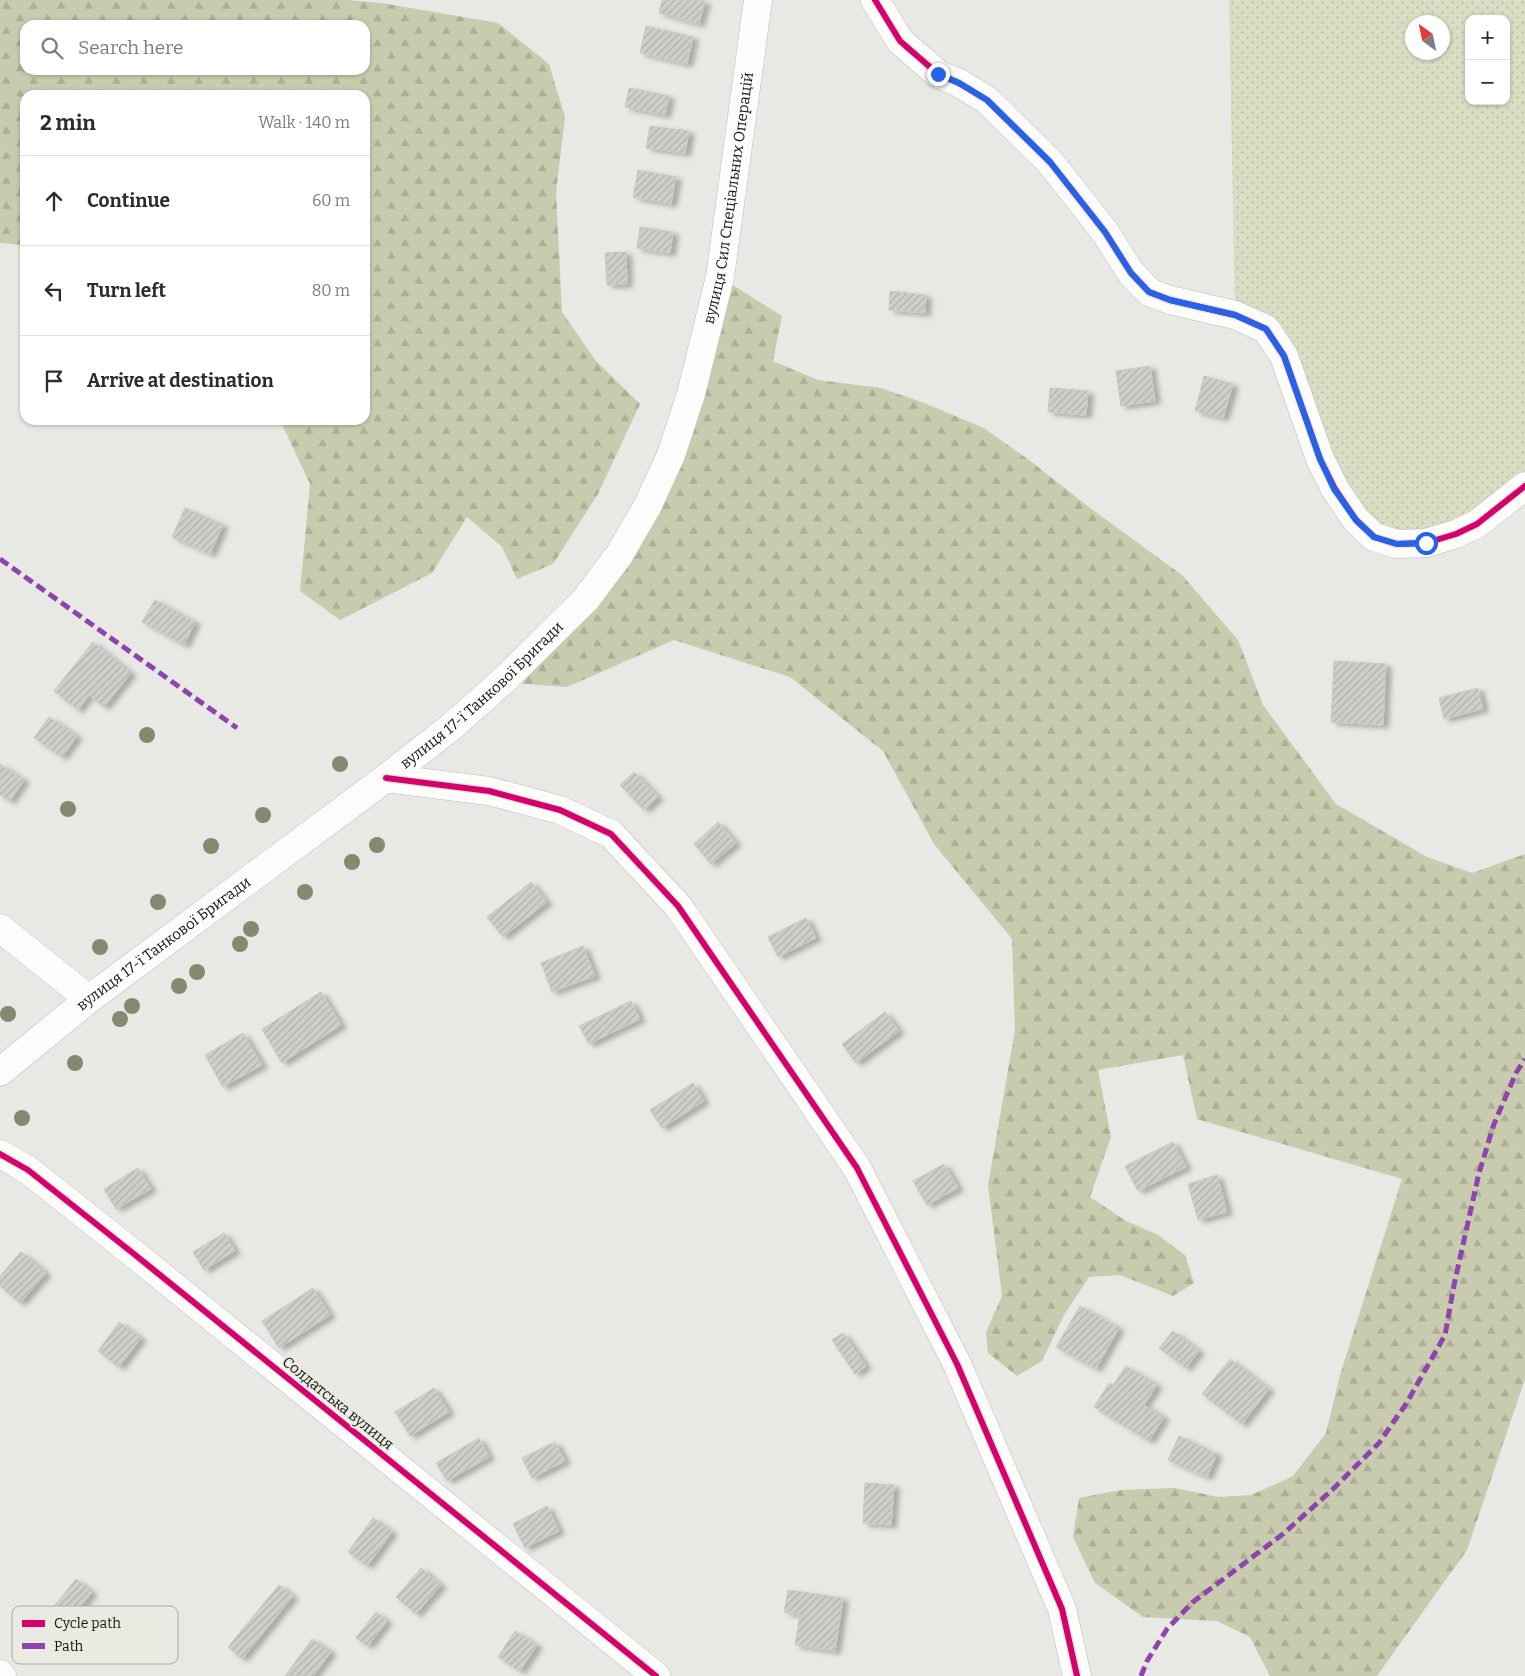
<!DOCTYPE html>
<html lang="en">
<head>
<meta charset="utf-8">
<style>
	:root { --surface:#fff; --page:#f7f7f7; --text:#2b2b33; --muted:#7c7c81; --line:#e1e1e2 }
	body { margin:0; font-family:Bitter,serif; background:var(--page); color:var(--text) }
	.controls { position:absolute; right:15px; top:15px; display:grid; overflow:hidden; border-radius:10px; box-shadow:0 1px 4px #0004 }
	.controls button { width:45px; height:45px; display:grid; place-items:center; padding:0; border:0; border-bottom:1px solid var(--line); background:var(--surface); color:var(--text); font:25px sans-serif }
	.compass { position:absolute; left:1405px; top:15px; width:45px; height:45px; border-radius:50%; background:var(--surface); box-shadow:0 1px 4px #0004; rotate:327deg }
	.stop { position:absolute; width:15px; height:15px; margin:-11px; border:4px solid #2563eb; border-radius:50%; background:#fff }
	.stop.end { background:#2563eb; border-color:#fff; box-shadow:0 1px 5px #0008 }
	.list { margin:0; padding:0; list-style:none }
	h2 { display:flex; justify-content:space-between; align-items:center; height:65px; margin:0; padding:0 20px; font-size:21px }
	h2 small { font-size:16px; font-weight:400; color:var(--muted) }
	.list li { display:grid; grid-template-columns:32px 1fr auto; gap:15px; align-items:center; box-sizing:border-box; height:90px; padding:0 20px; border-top:1px solid var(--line) }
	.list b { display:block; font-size:19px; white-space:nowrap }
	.list em { font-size:16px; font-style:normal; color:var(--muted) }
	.icon { flex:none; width:28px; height:28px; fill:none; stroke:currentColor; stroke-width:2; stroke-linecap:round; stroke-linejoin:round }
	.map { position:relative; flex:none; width:1525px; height:1676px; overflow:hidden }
	.search { position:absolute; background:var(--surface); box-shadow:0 1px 4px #0004; left:20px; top:20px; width:350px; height:55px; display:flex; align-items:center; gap:12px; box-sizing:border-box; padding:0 18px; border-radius:15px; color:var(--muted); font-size:19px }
	.panel { position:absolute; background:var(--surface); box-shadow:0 1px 4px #0004; left:20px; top:90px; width:350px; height:335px; border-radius:15px }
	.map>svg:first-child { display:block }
	.grass { fill:url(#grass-dots); fill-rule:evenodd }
	.forest { fill:url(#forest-firs); fill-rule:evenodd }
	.building { fill:url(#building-hatch); stroke:#c8c8c5; filter:url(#shadow) }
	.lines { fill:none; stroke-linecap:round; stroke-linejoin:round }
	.street-casing { stroke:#bebebb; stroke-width:29 }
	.primary-casing { stroke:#bebebb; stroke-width:29 }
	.street { stroke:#fcfcfb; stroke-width:28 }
	.primary { stroke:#fcfcfb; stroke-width:28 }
	.quiet { stroke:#8e44ad; stroke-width:5; stroke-dasharray:10 5; stroke-linecap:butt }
	.cycleway-casing { stroke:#e9eae2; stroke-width:9 }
	.cycleway { stroke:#d6006c; stroke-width:6 }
	.tree { fill:#878870 }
	.route { stroke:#2563eb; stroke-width:6 }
	.labels { text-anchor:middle; stroke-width:4; stroke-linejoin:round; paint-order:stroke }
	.street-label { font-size:15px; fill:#161614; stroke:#e9eae2 }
	.key { fill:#e9eae2; stroke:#aaaaa4; stroke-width:1 }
	.key-label { font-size:14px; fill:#161614 }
</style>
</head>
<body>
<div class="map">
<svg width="1525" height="1676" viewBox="0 0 1525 1676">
	<defs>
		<pattern id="grass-dots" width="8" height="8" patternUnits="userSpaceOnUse" patternTransform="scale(1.25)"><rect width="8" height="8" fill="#dadcc3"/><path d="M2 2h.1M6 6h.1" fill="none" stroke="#babca7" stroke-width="1.8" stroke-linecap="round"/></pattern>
		<pattern id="forest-firs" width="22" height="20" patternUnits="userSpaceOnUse" patternTransform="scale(1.25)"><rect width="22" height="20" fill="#c9cbae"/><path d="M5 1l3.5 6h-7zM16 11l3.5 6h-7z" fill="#acae95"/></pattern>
		<pattern id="building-hatch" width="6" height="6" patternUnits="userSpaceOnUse" patternTransform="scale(1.25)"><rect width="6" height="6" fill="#cececb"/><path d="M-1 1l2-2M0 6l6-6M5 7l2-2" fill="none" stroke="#b0b0ad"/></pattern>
		<filter id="shadow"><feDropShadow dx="5.5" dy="3" stdDeviation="2.5" flood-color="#0004"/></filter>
	</defs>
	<rect width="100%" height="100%" fill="#e8e8e4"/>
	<path class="grass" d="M1229,0h296v486l-99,57 -70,-23 -72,-164 -49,-41zM1469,19h37v82h-37zM1412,22h30v30h-30z"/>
	<g class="forest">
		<path d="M0,0h348l34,3 116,20 51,41 16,53 -9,75 6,120 34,49 44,43 -42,90 -45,70 -36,15 -15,-32 -35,-30 -35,56 -92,47 -40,-29 10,-107 -30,-64h85v-325h-340v150l-25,-2zM25,25h340v45h-340z"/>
		<path d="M720,277l62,39 -9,45 45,19 63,8 43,15 60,25 45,32 65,51 88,64 56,65 25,65 73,99 91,53 45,16 53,-19v525l-58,171 -90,126h-107l-20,-39 -33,-16 -74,-4 -48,-34 -22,-46 6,-39 42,-8 54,-2 44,9 32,-2 42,-19 33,-43 14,-58 62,-196 -205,-60 -14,-64 -85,15 13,67 -21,60 36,24 32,14 27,20 9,28 -21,13 -53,-21 -31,2 -25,38 -22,46 -25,15 -29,-23 -2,-21 16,-36 -14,-111 27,-155 -3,-91 -78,-95 -51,-93 -93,-74 -116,-37 -107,47 -65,-5 145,-175z"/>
	</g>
	<g class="building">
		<path d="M662,0l43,1 -6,23 -40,-11z"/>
		<path d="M646,26l47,11 -6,27 -47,-11z"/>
		<path d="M629,88l40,8 -4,19 -40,-8z"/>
		<path d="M650,126l39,5 -4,22 -39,-5z"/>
		<path d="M638,170l38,7 -5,27 -38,-7z"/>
		<path d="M640,227l33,5 -3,21 -33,-5z"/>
		<path d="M626,252l1,32 -20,1 -2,-32z"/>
		<path d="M890,291l36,4 -1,18 -36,-3z"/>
		<path d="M1150,366l5,35 -34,5 -5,-35z"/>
		<path d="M1204,376l29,8 -10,34 -28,-7z"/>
		<path d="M1050,388l38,3 -2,24 -38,-3z"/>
		<path d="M185,508l38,17 -13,29 -38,-17z"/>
		<path d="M155,600l40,22 -11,23 -42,-23z"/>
		<path d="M93,642l38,31 -27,34 -15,-12 -11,15 -24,-19z"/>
		<path d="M1334,661l52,3 -3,61 -52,-3z"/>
		<path d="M1478,688l5,21 -39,10 -5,-21z"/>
		<path d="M49,717l28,19 -15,21 -28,-19z"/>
		<path d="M0,764l24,16 -14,21 -10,-6z"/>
		<path d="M634,772l24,25 -14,13 -24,-25z"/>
		<path d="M718,822l18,21 -25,21 -17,-20z"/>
		<path d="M531,882l16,20 -44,35 -16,-20z"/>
		<path d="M806,918l10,20 -38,19 -10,-20z"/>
		<path d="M583,946l12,30 -43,16 -11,-29z"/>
		<path d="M321,992l20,33 -59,38 -20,-34z"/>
		<path d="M631,1001l9,18 -51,25 -10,-18z"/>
		<path d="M885,1012l14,19 -43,32 -14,-19z"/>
		<path d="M243,1033l19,32 -39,22 -18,-32z"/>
		<path d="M693,1083l11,18 -42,27 -12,-18z"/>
		<path d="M1173,1142l13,25 -48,24 -13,-25z"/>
		<path d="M944,1164l14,24 -31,17 -14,-24z"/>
		<path d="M138,1168l13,21 -35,20 -12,-20z"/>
		<path d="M1217,1175l10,37 -29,8 -10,-36z"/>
		<path d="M224,1233l11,18 -31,19 -11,-18z"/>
		<path d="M21,1252l25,21 -26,30 -20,-17v-10z"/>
		<path d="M313,1288l17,27 -51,33 -17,-27z"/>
		<path d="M1080,1306l39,22 -23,41 -40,-22z"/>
		<path d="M119,1322l22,16 -22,29 -21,-16z"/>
		<path d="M1173,1331l26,20 -13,17 -27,-20z"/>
		<path d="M843,1333l23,33 -11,8 -23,-34z"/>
		<path d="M1230,1359l39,30 -27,35 -40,-30z"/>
		<path d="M1126,1366l31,19 -13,20 20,12 -15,24 -55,-34 15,-24 4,2z"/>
		<path d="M434,1388l15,24 -39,24 -15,-24z"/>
		<path d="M1179,1436l38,18 -10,23 -39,-17z"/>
		<path d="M479,1438l10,19 -42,24 -11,-18z"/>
		<path d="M555,1442l10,19 -33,17 -10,-20z"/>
		<path d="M865,1483l29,2 -3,40 -28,-2z"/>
		<path d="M547,1506l12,25 -34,17 -12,-24z"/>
		<path d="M373,1518l19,14 -25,34 -19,-14z"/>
		<path d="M421,1568l20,17 -25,29 -20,-17z"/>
		<path d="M76,1579l16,13 -45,56 -16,-13z"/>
		<path d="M279,1585l14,11 -51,63 -14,-12z"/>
		<path d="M788,1590l55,8 -8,53 -40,-6 5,-30 -16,-3z"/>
		<path d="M376,1612l11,9 -19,25 -12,-8z"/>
		<path d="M515,1631l22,14 -17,26 -22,-14z"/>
		<path d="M312,1639l19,13 -18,24h-28z"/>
	</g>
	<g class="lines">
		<g class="street-casing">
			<g id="street">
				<path d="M875,0l25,41 38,33 21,9 28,17 63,62 55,70 26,41 18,19 21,8 65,15 31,14 18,27 36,103 15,30 21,31 18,17 23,7 29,-1 30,-9 21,-10 48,-38"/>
				<path d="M386,778l103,13 71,19 51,24 67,72 179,262 100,196 105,245 15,67"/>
				<path d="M0,928l89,71"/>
				<path d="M0,1154l28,16 106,84 522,422"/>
				<path d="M0,1674l2,2"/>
			</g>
		</g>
		<g class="primary-casing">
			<g id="primary">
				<path id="s1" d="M0,1072l89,-73 297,-221 65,-51 51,-45 84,-83 33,-44 28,-48 24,-52 20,-61 29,-117 38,-277"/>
			</g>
		</g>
		<use href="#street" class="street"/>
		<use href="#primary" class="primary"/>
		<g class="quiet">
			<path d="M0,559l237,169"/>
			<path d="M1141,1676l6,-15 20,-32 26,-27 90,-68 49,-44 47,-47 27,-39 39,-69 9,-50 25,-112 15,-49 22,-51 9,-14"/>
		</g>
		<g class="cycleway-casing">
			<g id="cycleway">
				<path d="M875,0l25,41 38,33 21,9 28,17 63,62 55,70 26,41 18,19 21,8 65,15 31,14 18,27 36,103 15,30 21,31 18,17 23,7 29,-1 30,-9 21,-10 48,-38"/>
				<path d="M386,778l103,13 71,19 51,24 67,72 179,262 100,196 105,245 15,67"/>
				<path d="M0,1154l28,16 106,84 522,422"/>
			</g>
		</g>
		<use href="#cycleway" class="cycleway"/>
	</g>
	<g class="tree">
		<circle cx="147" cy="735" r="8"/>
		<circle cx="340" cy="764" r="8"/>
		<circle cx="68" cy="809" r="8"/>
		<circle cx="263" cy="815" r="8"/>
		<circle cx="377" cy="845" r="8"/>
		<circle cx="211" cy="846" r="8"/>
		<circle cx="352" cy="862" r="8"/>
		<circle cx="305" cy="892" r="8"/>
		<circle cx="158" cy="902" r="8"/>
		<circle cx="251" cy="929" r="8"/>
		<circle cx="240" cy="944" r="8"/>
		<circle cx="100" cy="947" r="8"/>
		<circle cx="197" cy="972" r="8"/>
		<circle cx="179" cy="986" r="8"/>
		<circle cx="132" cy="1006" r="8"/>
		<circle cx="8" cy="1014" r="8"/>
		<circle cx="120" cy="1019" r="8"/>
		<circle cx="75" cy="1063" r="8"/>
		<circle cx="22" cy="1118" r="8"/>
	</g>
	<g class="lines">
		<path class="route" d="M938,74l21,9 28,17 63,62 55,70 26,41 18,19 21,8 65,15 31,14 18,27 36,103 14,30 22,31 18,17 23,7 29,-1"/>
	</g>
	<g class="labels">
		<g class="street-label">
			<text dy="5" stroke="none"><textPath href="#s1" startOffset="1186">вулиця Сил Спеціальних Операцій</textPath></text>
			<text dy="5" stroke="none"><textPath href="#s1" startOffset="612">вулиця 17-ї Танкової Бригади</textPath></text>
			<text dy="5" stroke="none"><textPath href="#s1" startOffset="208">вулиця 17-ї Танкової Бригади</textPath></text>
			<text transform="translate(338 1403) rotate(39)" y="5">Солдатська вулиця</text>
		</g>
	</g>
	<rect x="12" y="1606" width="166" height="58" rx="8" class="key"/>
	<rect x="22" y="1620" width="23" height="7" fill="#d6006c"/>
	<rect x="22" y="1643" width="23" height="6" fill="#8e44ad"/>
	<g class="key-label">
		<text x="54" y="1628">Cycle path</text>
		<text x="54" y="1651">Path</text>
	</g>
</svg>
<div class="controls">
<button>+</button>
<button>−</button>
</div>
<svg class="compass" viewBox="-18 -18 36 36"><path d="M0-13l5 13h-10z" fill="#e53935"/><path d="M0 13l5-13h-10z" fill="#7c7c81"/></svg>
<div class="stop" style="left:1426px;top:543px"></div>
<div class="stop end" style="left:938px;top:74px"></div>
<div class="search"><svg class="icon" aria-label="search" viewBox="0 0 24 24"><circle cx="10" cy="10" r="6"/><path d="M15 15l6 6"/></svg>Search here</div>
<section class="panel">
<h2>2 min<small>Walk · 140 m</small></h2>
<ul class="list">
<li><svg class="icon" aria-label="ahead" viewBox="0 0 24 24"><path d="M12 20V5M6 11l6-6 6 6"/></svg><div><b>Continue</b></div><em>60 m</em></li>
<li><svg class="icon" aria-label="left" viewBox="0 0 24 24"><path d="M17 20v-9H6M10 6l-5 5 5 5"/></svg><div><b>Turn left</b></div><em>80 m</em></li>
<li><svg class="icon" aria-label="arrive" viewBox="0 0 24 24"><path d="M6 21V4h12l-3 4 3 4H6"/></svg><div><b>Arrive at destination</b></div></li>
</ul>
</section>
</div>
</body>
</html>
